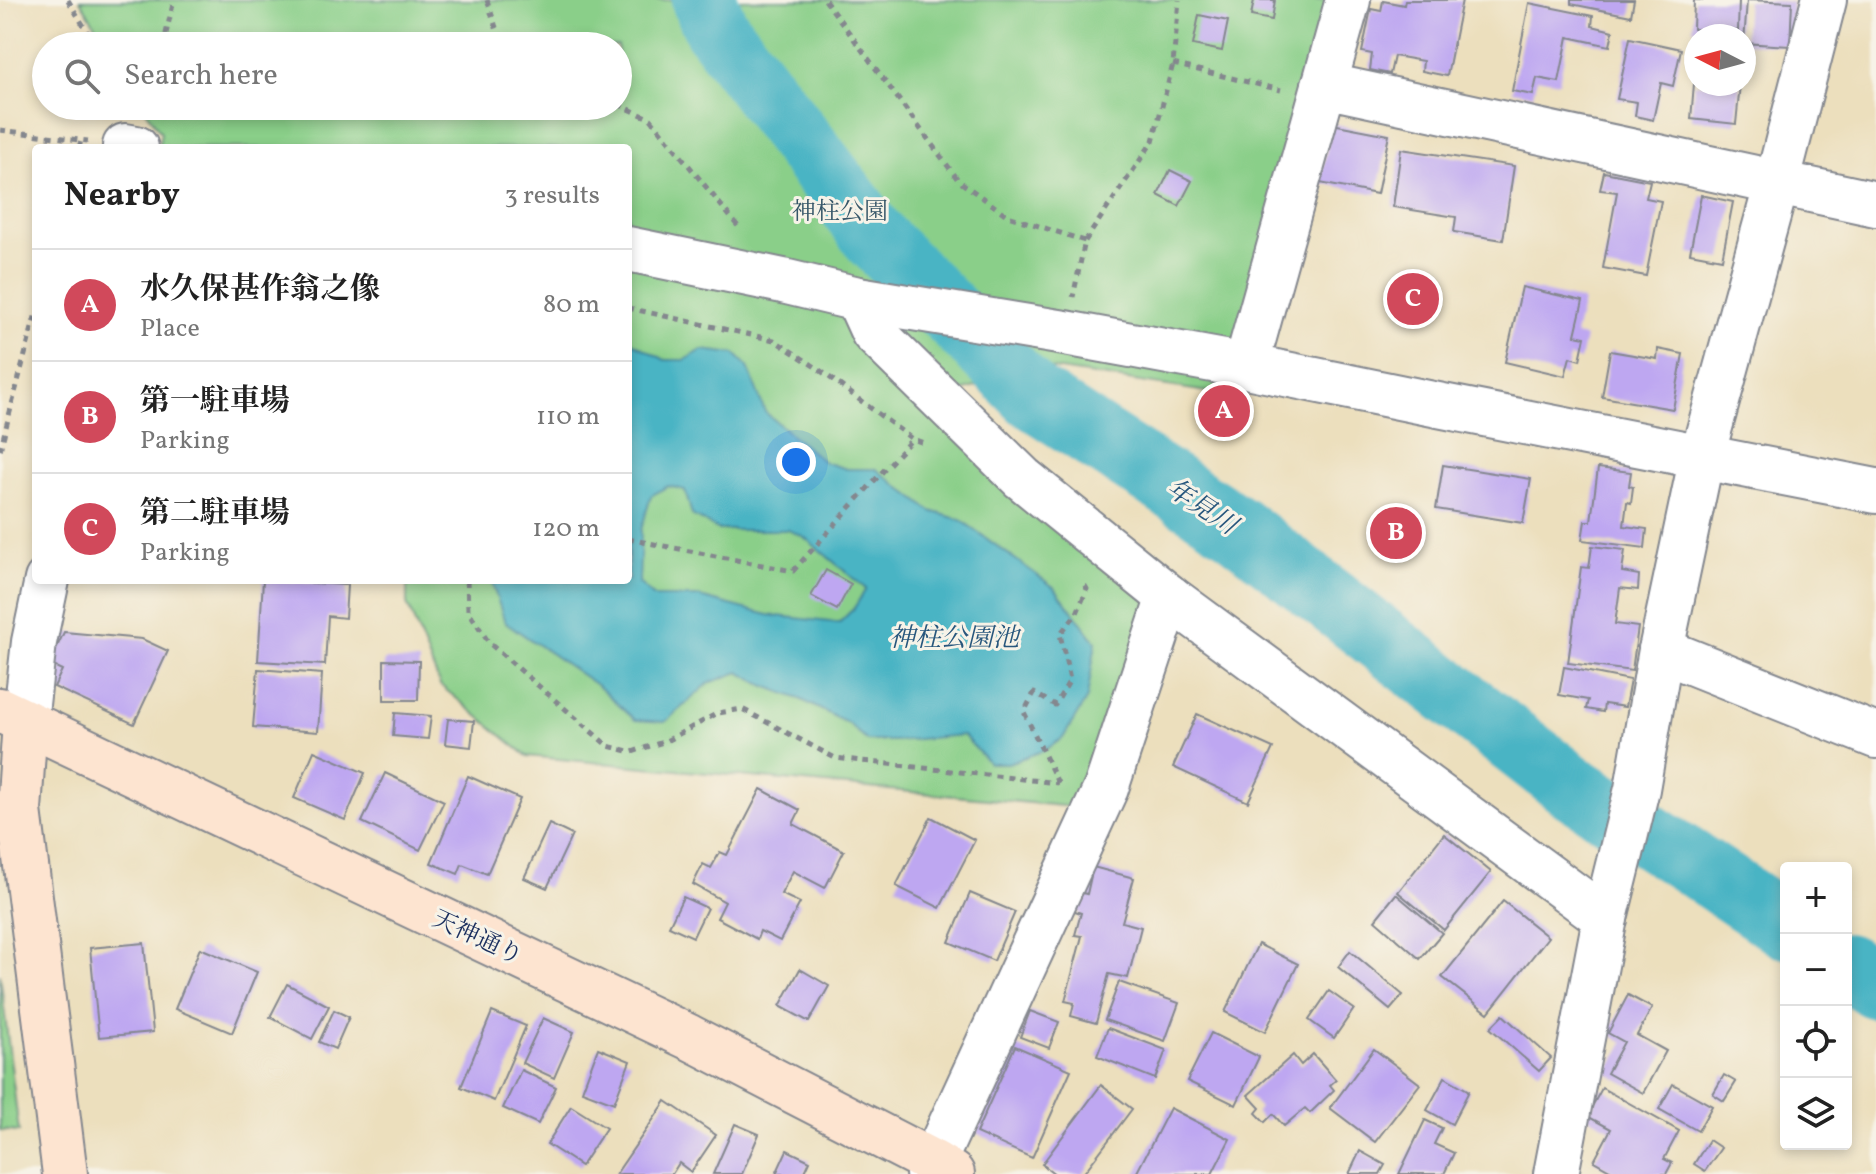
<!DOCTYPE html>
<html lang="en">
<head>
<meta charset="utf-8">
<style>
	:root { --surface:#fff; --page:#f2f2f2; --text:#222; --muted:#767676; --line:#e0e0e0; --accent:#d1495b }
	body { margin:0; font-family:Vollkorn,"Noto Serif JP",serif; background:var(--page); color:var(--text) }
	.controls { position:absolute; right:24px; bottom:24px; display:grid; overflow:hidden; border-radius:8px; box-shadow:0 4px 12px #0003 }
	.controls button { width:72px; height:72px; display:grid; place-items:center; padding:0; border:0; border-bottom:2px solid var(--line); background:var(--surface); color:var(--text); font:40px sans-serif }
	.compass { position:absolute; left:1684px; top:24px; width:72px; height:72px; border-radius:50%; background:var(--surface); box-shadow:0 4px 12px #0003; rotate:276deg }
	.you { position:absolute; left:796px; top:462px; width:28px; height:28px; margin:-20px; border:6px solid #fff; border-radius:50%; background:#1a73e8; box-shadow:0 0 0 12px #1a73e833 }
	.badge { display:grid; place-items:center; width:52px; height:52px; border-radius:50%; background:var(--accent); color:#fff; font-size:26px; font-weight:700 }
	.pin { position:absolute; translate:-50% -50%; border:4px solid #fff; box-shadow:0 2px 8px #0006 }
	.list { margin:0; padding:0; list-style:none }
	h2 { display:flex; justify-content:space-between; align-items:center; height:104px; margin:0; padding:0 32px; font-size:34px }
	h2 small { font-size:26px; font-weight:400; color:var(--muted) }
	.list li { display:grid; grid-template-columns:52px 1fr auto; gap:24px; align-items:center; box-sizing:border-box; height:112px; padding:0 32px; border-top:2px solid var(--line) }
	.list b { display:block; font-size:30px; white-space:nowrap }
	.list p { margin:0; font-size:26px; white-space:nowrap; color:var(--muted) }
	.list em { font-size:26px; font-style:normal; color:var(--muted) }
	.icon { flex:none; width:44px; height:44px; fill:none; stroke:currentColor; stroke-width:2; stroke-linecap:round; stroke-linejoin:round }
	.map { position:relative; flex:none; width:1876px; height:1174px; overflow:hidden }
	.search { position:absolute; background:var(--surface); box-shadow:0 4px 12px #0003; left:32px; top:32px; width:600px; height:88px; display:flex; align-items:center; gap:20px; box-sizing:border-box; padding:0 28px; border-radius:44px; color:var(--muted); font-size:30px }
	.panel { position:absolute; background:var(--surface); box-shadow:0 4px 12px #0003; left:32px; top:144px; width:600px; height:440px; border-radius:8px }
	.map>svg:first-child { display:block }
	.green { fill:#8acf89; stroke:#527f74; stroke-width:2 }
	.water { fill:#48b4c4; stroke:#327291; stroke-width:2; fill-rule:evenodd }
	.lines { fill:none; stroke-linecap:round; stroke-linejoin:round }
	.river { stroke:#48b4c4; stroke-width:66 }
	.building { fill:#bea7f1 }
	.street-casing { stroke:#84878e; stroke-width:48 }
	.secondary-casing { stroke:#84878e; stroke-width:48 }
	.path { stroke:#84878e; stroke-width:5; stroke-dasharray:6 6; stroke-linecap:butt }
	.street { stroke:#fff; stroke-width:44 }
	.secondary { stroke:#fde4d0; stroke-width:44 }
	.labels { text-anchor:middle; stroke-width:6; stroke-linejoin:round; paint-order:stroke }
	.park-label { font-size:24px; fill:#375769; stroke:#f7f3e8 }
	.street-label { font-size:24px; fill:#1b2f5e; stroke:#f7f3e8 }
	.water-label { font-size:26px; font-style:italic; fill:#28577d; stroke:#f7f3e8 }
</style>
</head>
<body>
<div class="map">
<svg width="1876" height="1174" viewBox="0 0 1876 1174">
	<rect width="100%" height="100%" fill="#f7f3e8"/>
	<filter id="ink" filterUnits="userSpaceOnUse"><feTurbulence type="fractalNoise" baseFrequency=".0125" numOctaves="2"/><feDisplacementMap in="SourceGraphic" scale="16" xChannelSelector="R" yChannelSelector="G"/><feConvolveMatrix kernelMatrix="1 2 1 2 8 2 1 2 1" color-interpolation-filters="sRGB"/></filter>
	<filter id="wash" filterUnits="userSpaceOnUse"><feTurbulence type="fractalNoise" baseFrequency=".006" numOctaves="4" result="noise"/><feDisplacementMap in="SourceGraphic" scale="32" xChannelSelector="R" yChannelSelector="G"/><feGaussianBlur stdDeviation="1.8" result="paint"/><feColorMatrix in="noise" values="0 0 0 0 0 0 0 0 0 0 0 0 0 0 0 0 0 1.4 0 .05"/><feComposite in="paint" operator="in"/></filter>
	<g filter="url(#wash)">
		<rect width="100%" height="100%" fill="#ecdfbd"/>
		<g class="green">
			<path d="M80,0h1253l-86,312 -33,81 -174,-26 -91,28 211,179 -87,233 -546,-51 -87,-71 -33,-81v-24h221v-432h-470l3,-15 -18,-27h475v-60h-510z"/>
			<path d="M0,974l19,158 -19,-2z"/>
		</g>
		<path class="water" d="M628,340l37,20h20l17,-10 33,4 13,13 17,45 59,50 23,7h29l55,42 30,9 94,68 41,54 -9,56 -24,40 -18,12 -37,13h-19l-26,-28 -67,6h-29l-18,-17 -49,-25 -35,-13 -26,-14 -30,11 -44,39 -30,-2 -37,-34 -93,-64 -14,-42h137zM668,486l17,4 7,25 27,15h69l15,6 63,53 -12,19 -15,15 -71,-8 -68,-18h-46l-15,-14 2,-53 10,-34z"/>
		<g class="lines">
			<g class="river">
				<path d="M704,0l12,28 159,210 157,158 205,132 334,258 130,83 85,57"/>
				<path d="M1846,966l30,20"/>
			</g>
		</g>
		<g id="blocks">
			<g class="building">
				<path d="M1254,0h21l-3,20 -21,-4z"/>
				<path d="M1405,0h57l-15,76 -25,-5 1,-10 -29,-5 -4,18 -20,-4 2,-16 -10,-2 9,-43 10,2 2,-10 21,4z"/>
				<path d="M1571,0h63l-3,16 -60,-12z"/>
				<path d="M1694,0h45l-1,31 -45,-2z"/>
				<path d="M1747,0l45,2 -2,44 -46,-3z"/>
				<path d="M1529,3l64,13 -1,10 21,5 -3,15 -42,-9 -9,45 -22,-4 -4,17 -21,-4z"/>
				<path d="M1199,15l29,6 -6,30 -29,-6z"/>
				<path d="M1630,38l51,11 -8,37 -12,-3 -8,37 -18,-4 2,-14 -20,-3z"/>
				<path d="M1694,84h46l-4,40 -45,-5z"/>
				<path d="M1332,124l57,11 -12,59 -57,-11z"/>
				<path d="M1401,149l113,17 -11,74 -49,-8 2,-15 -63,-10z"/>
				<path d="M1170,170l22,11 -13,25 -21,-11z"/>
				<path d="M1604,172l46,9 -4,17 15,3 -15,75 -43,-8 14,-76 -17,-2z"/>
				<path d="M1701,195l32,7 -11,57 -32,-6z"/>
				<path d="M1522,287l61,14 -8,34 10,2 -5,23 -10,-3 -5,19 -60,-14z"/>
				<path d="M1658,349l25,5 -10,55 -71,-12 8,-46 47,8z"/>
				<path d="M1443,465l88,14 -8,44 -87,-14z"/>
				<path d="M1598,468l33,4 -2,14 4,1 -2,16 -4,-1 -3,24 23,3 -2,19 -63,-8 3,-19h6z"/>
				<path d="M1592,546l33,4 -3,22 17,3 -1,15 -18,-2 -5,36 23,3 -6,44 -64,-8 13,-96 8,1z"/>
				<path d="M826,570l25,14 -14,26 -26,-14z"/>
				<path d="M263,580l84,5 -2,33 -17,-2 -3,49 -67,-4z"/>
				<path d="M64,632l78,7 26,12 -34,73 -80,-37 8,-17 -13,-6z"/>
				<path d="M384,660l35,1 -1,39h-34z"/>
				<path d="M1564,667l66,13 -5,27 -21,-3 -1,8 -17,-3 2,-9 -29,-5z"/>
				<path d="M258,669l64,5 -4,58 -65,-5z"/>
				<path d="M395,713l36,3 -3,23 -35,-3z"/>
				<path d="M1197,714l76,34 -25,54 -75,-35z"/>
				<path d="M448,719l26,2 -3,26 -26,-3z"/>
				<path d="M314,751l51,22 -20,47 -51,-22z"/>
				<path d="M385,773l59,28 -24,49 -58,-28z"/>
				<path d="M468,776l52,23 -33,75 -25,-10 -4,10 -27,-11z"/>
				<path d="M761,789l39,21 -7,14 51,27 -19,37 -32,-17 -12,23 19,9 -20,38 -20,-10 -3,8 -40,-21 8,-16 -32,-18 10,-20 8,4 9,-16 7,3z"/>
				<path d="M931,817l44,23 -35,68 -44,-22z"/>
				<path d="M549,824l23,11 -25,53 -23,-10z"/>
				<path d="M1444,834l47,38 -47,58 -46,-38z"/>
				<path d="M1093,867l41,11 -12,44 19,5 -13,51 -19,-4 -13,49 -25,-7 3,-13 -9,-2 17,-65 -7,-1 6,-22 -12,-4 4,-18 14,3z"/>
				<path d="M970,893l45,19 -21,49 -45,-19z"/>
				<path d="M1396,894l46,39 -22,26 -45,-39z"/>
				<path d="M683,897l24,11 -14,29 -24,-11z"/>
				<path d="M1503,901l45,36 -60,76 -46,-36z"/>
				<path d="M144,943l9,89 -54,5 -9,-89z"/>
				<path d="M1258,944l40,20 -33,68 -40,-20z"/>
				<path d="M200,948l57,24 -25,61 -57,-24z"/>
				<path d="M1350,951l53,44 -13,15 -52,-43z"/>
				<path d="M800,969l29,17 -20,36 -29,-16z"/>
				<path d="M1119,982l60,21 -14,38 -60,-21z"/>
				<path d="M287,984l42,22 -17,33 -42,-22z"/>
				<path d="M1329,991l25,18 -20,29 -25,-18z"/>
				<path d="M1628,995l24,13 -15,27 29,16 -23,42 -36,-20 17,-31 -16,-9z"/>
				<path d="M334,1010l15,7 -14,32 -16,-7z"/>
				<path d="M1030,1011l29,11 -10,26 -29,-11z"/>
				<path d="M492,1012l34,14 -32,75 -33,-14z"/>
				<path d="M1503,1015l48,43 -12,13 -49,-43z"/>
				<path d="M543,1018l31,14 -20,46 -32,-15z"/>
				<path d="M1108,1028l58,22 -11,29 -58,-23z"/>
				<path d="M1211,1033l48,24 -23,48 -49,-24z"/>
				<path d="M1015,1046l56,24 -39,88 -56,-25z"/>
				<path d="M598,1048l32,13 -16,42 -32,-12z"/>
				<path d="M1374,1049l46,35 -45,58 -45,-34z"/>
				<path d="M1313,1054l23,26 -6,5 4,5 -24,23 -5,-5 -21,18 -11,-12 -8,8 -9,-9 4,-5 -12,-13 45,-40 8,10z"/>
				<path d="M521,1070l35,17 -18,37 -35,-16z"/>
				<path d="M1724,1075l12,7 -12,19 -11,-7z"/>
				<path d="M1445,1077l24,14 -17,33 -25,-14z"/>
				<path d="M1673,1084l39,22 -14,25 -39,-22z"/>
				<path d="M1101,1085l31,24 -49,65h-28l-13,-10z"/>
				<path d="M1602,1088l77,43 -15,28 8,4 -6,11h-49l-23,-13 17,-32 -24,-13z"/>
				<path d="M666,1101l50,34 -25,37 -12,-9 -7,11h-56z"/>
				<path d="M571,1106l35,22 -25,38 -34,-22z"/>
				<path d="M1170,1108l60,31 -18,35h-76z"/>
				<path d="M1425,1120l17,8 -8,16 20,9 -10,21h-45z"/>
				<path d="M735,1124l24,10 -17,40h-29z"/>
				<path d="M1709,1140l12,8 -16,23 -11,-7z"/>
				<path d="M787,1150l23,11 -6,13h-28z"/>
				<path d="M1360,1151l25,14 -5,9h-31z"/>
			</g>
		</g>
	</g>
	<g filter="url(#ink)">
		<use href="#blocks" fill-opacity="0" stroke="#84878e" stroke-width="2"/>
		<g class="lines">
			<g class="street-casing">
				<g id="street">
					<path d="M1324,85l552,119"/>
					<path d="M125,148v-2l11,2"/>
					<path d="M628,249l155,32 75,18 207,34 181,33 197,40 433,85"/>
					<path d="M858,299l15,33 149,146 147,119 436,321"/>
					<path d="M1246,366l102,-366"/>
					<path d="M1661,650l215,86"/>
					<path d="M25,722l9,-80 13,-62"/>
					<path d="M928,1174l178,-386 63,-191"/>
					<path d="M1556,1174l49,-256 32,-129 24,-139 41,-194 75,-273 47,-183"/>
				</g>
			</g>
			<g class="secondary-casing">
				<g id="secondary">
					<path d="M0,710l689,327 245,126 18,11"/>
					<path d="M25,722l-6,88 46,364"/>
				</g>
			</g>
			<g class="path">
				<path d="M68,0l28,46"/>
				<path d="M487,0l15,46"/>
				<path d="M825,0l134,181 49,35 77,25 -12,56"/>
				<path d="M163,46l11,-46"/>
				<path d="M1173,64l108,26"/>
				<path d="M618,104l33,15 90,111"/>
				<path d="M0,130l88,11"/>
				<path d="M79,148l2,-8"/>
				<path d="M1085,241l68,-100 20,-77 6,-64"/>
				<path d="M628,308l146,32 43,28 95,71 15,5"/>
				<path d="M0,450l36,-137"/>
				<path d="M628,539l165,32 119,-132"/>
				<path d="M467,580l1,30 21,33 119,103 24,6 34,-11 52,-28 24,-4 93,49 223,25"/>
				<path d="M1058,783l-34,-71 10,-19 21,12 15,-25 -10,-46 17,-21 10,-24 -5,-8"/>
			</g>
			<use href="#street" class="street"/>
			<use href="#secondary" class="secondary"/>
		</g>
	</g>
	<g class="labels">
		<g class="park-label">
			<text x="840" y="219">神柱公園</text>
		</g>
		<g class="street-label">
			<text transform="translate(478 937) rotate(25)" y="8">天神通り</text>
		</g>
		<g class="water-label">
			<text transform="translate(1202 506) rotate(33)" y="9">年見川</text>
			<text x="954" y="646">神柱公園池</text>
		</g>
	</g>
</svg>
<div class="controls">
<button>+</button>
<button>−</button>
<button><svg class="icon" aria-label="locate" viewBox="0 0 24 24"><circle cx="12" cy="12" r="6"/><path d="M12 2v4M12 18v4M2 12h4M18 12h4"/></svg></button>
<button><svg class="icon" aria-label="layers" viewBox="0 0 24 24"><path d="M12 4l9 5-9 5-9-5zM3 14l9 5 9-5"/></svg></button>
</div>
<svg class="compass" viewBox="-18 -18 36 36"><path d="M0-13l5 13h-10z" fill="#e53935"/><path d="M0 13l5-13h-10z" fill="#767676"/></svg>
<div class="you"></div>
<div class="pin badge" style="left:1224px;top:411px">A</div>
<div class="pin badge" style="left:1396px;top:533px">B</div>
<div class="pin badge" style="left:1413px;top:299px">C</div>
<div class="search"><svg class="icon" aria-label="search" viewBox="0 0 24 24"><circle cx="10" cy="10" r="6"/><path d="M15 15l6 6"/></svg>Search here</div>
<section class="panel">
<h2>Nearby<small>3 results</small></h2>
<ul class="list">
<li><span class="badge">A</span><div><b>水久保甚作翁之像</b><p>Place</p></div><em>80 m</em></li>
<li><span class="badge">B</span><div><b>第一駐車場</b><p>Parking</p></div><em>110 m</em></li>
<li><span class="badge">C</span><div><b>第二駐車場</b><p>Parking</p></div><em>120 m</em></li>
</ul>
</section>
</div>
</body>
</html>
